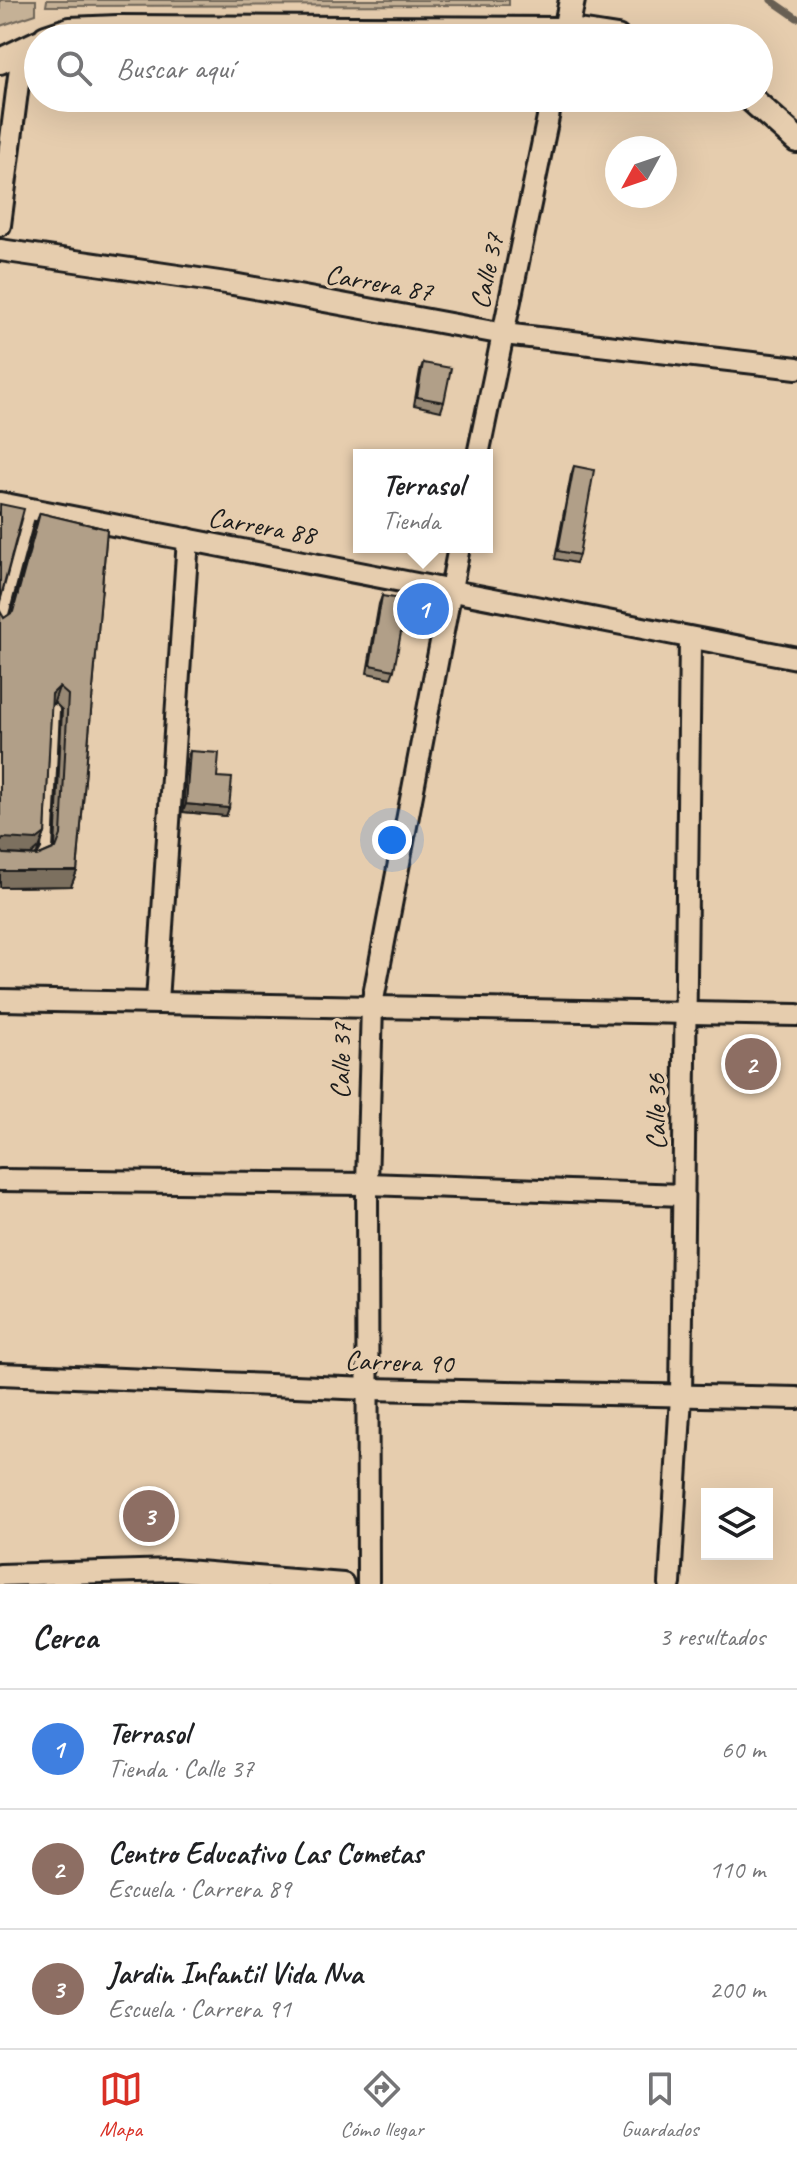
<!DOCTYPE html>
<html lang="es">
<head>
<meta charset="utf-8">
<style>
	:root { --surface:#fff; --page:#f6f6f6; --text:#202124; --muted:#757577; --line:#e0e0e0; --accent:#d93025 }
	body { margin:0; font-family:Caveat,sans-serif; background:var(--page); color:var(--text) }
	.controls { position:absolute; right:24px; bottom:24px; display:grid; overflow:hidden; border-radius:0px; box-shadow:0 8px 32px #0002 }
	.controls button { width:72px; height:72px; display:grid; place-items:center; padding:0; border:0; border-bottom:2px solid var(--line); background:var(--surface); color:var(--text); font:40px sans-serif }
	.compass { position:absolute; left:605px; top:136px; width:72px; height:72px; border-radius:50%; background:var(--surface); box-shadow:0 8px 32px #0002; rotate:230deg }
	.you { position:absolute; left:392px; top:840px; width:28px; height:28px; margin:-20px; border:6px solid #fff; border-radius:50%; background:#1a73e8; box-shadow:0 0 0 12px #1a73e833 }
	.badge { display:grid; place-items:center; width:52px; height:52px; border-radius:50%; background:var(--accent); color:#fff; font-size:26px; font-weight:700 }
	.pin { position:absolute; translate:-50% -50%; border:4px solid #fff; box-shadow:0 2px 8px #0006 }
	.popup { position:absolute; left:353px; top:449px; width:140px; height:104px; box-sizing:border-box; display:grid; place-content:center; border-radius:0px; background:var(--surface); filter:drop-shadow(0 2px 6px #0005); font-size:26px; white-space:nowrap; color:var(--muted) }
	.popup b { font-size:30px; color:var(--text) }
	.popup::after { content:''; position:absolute; left:50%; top:100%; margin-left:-16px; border:16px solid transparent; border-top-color:var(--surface) }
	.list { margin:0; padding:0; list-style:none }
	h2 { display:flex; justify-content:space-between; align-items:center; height:104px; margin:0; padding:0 32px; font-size:34px }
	h2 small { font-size:26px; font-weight:400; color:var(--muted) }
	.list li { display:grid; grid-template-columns:52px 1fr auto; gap:24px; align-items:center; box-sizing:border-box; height:120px; padding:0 32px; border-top:2px solid var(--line) }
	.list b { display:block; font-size:30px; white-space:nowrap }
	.list p { margin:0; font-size:26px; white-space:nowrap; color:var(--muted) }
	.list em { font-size:26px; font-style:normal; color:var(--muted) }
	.icon { flex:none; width:44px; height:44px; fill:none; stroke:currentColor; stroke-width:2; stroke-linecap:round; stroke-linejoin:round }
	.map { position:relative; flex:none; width:797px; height:1584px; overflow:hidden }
	.search { position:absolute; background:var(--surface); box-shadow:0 8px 32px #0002; left:24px; right:24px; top:24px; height:88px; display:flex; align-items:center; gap:20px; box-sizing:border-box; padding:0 28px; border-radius:44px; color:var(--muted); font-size:30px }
	.sheet { height:464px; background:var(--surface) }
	nav { display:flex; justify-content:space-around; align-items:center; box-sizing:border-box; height:112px; border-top:2px solid var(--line); background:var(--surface); font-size:22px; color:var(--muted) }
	nav a { display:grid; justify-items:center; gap:4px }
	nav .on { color:var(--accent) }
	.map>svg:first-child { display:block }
	.green { fill:#c5b196; stroke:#706659; stroke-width:2 }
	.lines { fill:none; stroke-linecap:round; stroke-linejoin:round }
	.stream { stroke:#685f53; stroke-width:7 }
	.service-casing { stroke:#1c1c1c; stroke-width:16 }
	.minor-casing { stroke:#1c1c1c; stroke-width:26 }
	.tertiary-casing { stroke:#1c1c1c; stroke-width:30 }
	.service { stroke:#e6cdae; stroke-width:10 }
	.minor { stroke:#e6cdae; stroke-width:20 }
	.tertiary { stroke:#e6cdae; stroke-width:24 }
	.wall { fill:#988975; stroke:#1c1c1c; stroke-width:2; fill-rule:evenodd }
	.shaded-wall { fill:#7c6f5f; stroke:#1c1c1c; stroke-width:2 }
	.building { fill:#b19f88; stroke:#1c1c1c; stroke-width:2 }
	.labels { text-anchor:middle; stroke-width:7; stroke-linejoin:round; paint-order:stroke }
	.street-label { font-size:28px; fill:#1c1c1c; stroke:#e6cdae }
</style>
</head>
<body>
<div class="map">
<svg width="797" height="1584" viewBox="0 0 797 1584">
	<rect width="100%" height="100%" fill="#e6cdae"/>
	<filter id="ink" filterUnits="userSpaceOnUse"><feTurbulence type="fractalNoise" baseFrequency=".0125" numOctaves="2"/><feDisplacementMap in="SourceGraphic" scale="16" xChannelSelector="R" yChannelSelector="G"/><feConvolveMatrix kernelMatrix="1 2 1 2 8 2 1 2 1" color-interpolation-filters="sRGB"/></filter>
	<g filter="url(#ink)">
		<g class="green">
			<path d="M0,0h36v14l-36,12z"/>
			<path d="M47,0h462v5l-463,1z"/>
		</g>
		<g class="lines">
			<path class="stream" d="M771,0l26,18"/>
			<g class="service-casing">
				<g id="service">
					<path d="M0,625l31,-116"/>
					<path d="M41,860l6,-10 7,-140"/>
				</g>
			</g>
			<g class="minor-casing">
				<g id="minor">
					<path d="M0,225l22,-173"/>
					<path d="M0,250l233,34 271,50 293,34"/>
					<path d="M478,455l74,-357"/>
					<path d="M0,503l797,155"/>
					<path d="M0,1000l797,15"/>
					<path d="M157,1001l31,-462"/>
					<path d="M0,1180l367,4 316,11"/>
					<path d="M0,1374l369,15 428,9"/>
					<path d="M0,1575l173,-5 170,14"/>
					<path d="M368,1584l-1,-400 5,-179 87,-458"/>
					<path d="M670,1584l11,-188 9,-756"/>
				</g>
			</g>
			<g class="tertiary-casing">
				<g id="tertiary">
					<path d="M566,30l6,-30"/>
					<path d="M46,38l24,-8 48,-2 448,2 51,8"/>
					<path d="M0,61l38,-18"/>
					<path d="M750,98l47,42"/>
				</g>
			</g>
			<use href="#service" class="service"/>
			<use href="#minor" class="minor"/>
			<use href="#tertiary" class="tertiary"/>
		</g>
		<g class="wall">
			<path d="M423,363l21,39 -3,9 -27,-6 6,-34z"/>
			<path d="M574,466l5,89 -3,8 -21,-4 16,-84z"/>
			<path d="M40,513l67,16 -30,342 -6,15 -71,1 4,-269 8,-5 22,-85zM54,702l8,8 -7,138 -18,8 -6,-1 8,-7 6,-15 6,-128z"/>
			<path d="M382,596l12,74 -3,8 -24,-5 12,-69z"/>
			<path d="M190,751l27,26 12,31 -3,8 -43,-4 4,-53z"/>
		</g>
		<g class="shaded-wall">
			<path d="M59,687l-5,15 -8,8 6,-16z"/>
			<path d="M186,804l43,4 -3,8 -43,-4z"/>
			<path d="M45,833l-6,15 -8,7 -31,-1v-12l3,-4z"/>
			<path d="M0,871h77l-6,15 -71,1z"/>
		</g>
		<g class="building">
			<path d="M423,363l28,5 -7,34 -27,-5z"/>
			<path d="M574,466l20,4 -15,85 -21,-4z"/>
			<path d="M0,504l24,5 -24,91z"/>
			<path d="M40,513l67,16 -30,342h-77v-22l4,5 33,2 19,-8 5,-13 7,-140 -9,-8 -7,7 -7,139 -9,7 -33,-2 -3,4v-231l4,7 9,-6z"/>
			<path d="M382,596l25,4 -13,70 -24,-5z"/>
			<path d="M190,751l29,2 -2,24 15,1 -3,30 -43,-4z"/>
		</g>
	</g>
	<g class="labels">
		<g class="street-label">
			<text transform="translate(486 271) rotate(-78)" y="10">Calle 37</text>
			<text transform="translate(379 282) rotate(10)" y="10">Carrera 87</text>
			<text transform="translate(262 525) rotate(10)" y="10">Carrera 88</text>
			<text transform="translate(340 1061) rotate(-89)" y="10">Calle 37</text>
			<text transform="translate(655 1112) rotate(-90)" y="10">Calle 36</text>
			<text transform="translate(399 1361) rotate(2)" y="10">Carrera 90</text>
		</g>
	</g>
</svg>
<div class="controls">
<button><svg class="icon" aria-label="layers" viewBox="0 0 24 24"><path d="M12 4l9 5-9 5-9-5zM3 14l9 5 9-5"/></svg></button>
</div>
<svg class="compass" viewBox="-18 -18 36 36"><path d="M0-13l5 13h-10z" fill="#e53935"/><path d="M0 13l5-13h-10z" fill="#757577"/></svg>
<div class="you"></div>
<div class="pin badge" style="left:423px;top:609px;background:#3f7fe0">1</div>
<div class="popup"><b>Terrasol</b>Tienda</div>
<div class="pin badge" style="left:751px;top:1064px;background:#8d6e63">2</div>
<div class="pin badge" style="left:149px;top:1516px;background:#8d6e63">3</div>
<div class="search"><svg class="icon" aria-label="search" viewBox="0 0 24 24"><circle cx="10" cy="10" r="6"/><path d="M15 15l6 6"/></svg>Buscar aquí</div>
</div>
<section class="sheet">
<h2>Cerca<small>3 resultados</small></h2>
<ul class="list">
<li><span class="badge" style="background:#3f7fe0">1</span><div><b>Terrasol</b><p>Tienda · Calle 37</p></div><em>60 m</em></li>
<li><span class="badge" style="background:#8d6e63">2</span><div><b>Centro Educativo Las Cometas</b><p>Escuela · Carrera 89</p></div><em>110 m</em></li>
<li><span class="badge" style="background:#8d6e63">3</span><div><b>Jardin Infantil Vida Nva</b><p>Escuela · Carrera 91</p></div><em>200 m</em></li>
</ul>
</section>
<nav>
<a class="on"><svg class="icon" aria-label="map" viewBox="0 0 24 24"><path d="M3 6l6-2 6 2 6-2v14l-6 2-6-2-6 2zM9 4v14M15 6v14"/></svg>Mapa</a>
<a><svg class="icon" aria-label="directions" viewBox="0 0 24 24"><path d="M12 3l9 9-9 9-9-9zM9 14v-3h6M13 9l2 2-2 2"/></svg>Cómo llegar</a>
<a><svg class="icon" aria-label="saved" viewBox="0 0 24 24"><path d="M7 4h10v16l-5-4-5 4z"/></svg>Guardados</a>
</nav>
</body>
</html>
